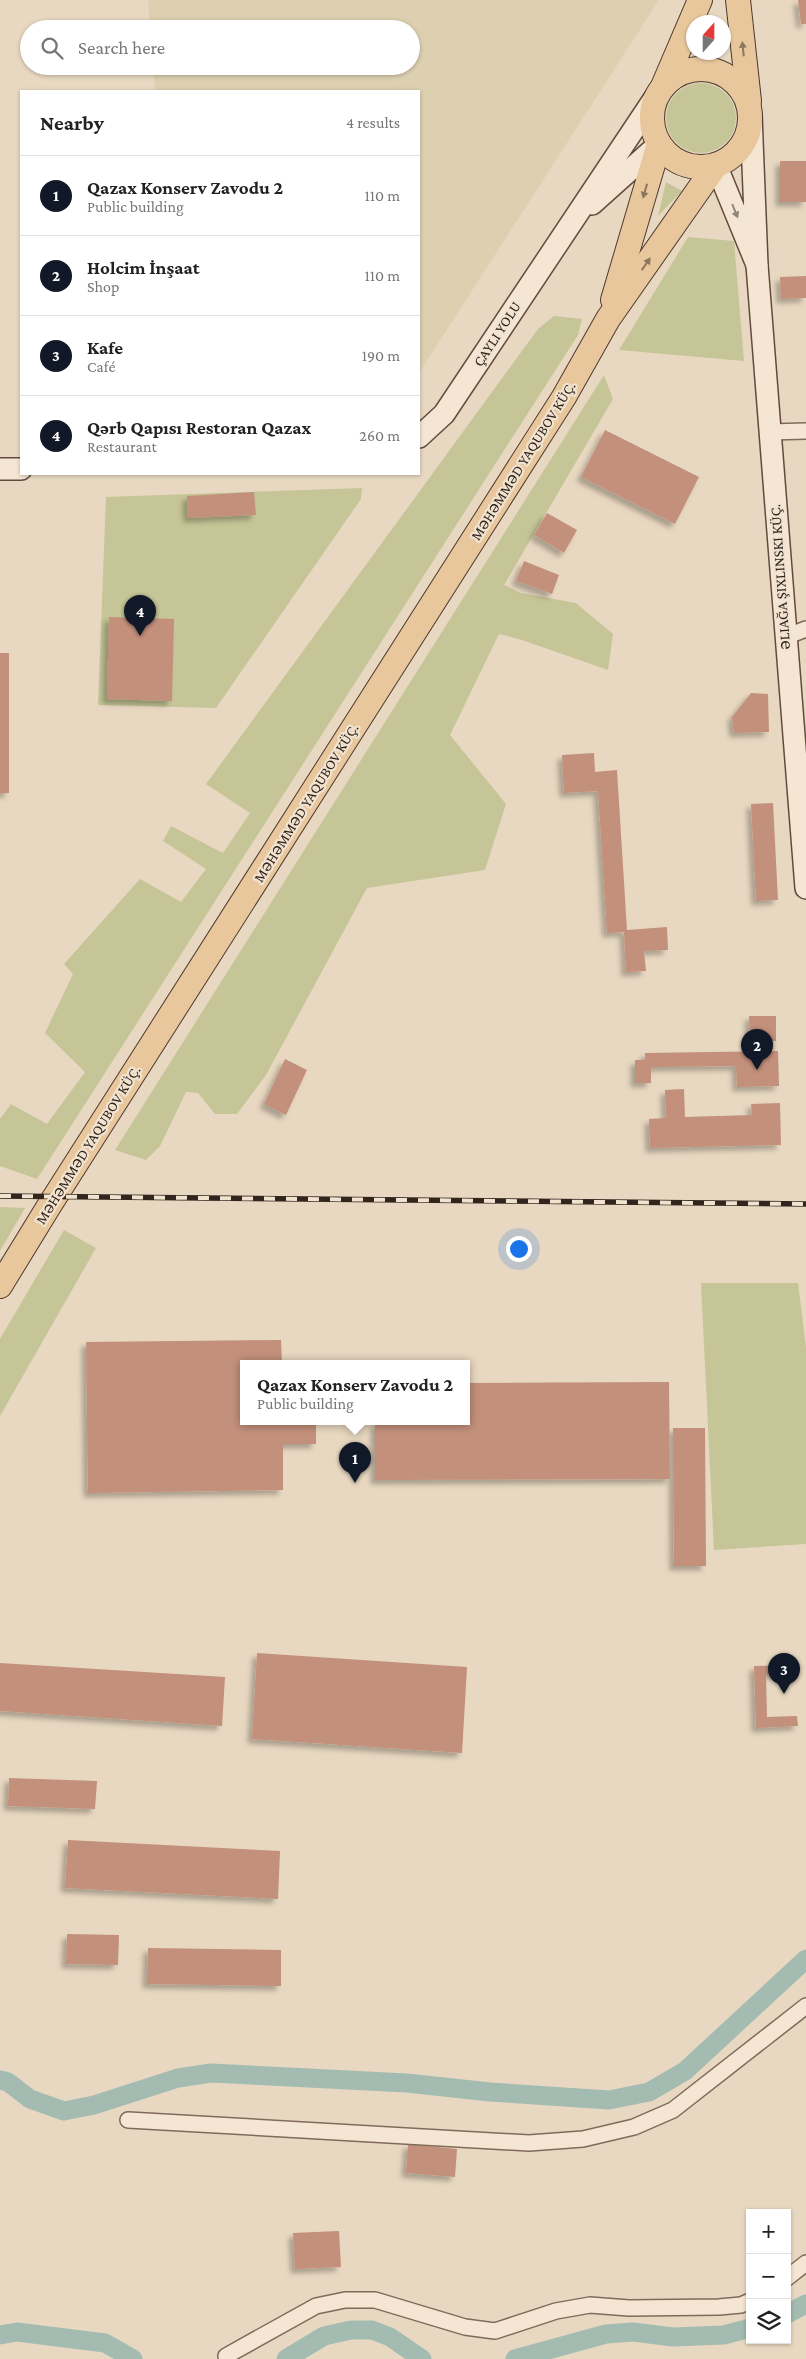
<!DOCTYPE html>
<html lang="en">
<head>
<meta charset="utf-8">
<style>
	:root { --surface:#fff; --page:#f2f2f2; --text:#222; --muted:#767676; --line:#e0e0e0; --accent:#111827 }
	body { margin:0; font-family:"Crimson Pro",serif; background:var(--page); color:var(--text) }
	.controls { position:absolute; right:15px; bottom:15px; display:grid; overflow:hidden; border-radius:0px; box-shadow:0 1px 4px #0004 }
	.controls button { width:45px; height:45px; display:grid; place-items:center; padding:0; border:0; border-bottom:1px solid var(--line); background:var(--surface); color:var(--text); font:25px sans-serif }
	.compass { position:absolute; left:686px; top:15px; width:45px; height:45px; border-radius:50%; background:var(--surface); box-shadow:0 1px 4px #0004; rotate:21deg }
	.you { position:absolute; left:518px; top:1248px; width:18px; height:18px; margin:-12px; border:4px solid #fff; border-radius:50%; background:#1a73e8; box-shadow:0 0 0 8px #1a73e833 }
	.badge { display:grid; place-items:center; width:32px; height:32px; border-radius:50%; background:var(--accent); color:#fff; font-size:16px; font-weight:700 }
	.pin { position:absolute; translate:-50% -41px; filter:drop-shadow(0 1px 2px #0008) }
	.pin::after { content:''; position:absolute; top:26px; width:18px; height:15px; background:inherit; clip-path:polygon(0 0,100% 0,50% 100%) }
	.popup { position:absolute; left:240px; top:1360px; width:230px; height:65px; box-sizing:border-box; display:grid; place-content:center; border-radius:0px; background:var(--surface); filter:drop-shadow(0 1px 4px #0005); font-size:16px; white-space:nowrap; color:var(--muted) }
	.popup b { font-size:19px; color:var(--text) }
	.popup::after { content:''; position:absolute; left:50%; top:100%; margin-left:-10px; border:10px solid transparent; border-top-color:var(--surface) }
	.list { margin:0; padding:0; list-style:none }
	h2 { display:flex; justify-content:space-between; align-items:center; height:65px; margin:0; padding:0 20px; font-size:21px }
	h2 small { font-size:16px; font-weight:400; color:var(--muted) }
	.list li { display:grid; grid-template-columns:32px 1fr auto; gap:15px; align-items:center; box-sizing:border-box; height:80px; padding:0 20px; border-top:1px solid var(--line) }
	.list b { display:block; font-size:19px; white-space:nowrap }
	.list p { margin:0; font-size:16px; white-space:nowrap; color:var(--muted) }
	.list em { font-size:16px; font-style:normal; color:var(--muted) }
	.icon { flex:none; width:28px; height:28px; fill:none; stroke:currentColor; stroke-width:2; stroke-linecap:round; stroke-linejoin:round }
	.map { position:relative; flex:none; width:806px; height:2359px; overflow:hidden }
	.search { position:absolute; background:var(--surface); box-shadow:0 1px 4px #0004; left:20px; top:20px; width:400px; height:55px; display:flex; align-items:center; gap:12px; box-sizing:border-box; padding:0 18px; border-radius:28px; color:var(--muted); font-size:19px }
	.panel { position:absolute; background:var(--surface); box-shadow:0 1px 4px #0004; left:20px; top:90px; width:400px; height:385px; border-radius:0px }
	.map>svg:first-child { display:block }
	.farmland { fill:#ddd0b0 }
	.green { fill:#c5c597 }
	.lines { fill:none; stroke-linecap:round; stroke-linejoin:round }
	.canal { stroke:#a3bbb1; stroke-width:19 }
	.building { fill:#c3907b; filter:url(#shadow) }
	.street-casing { stroke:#806a5b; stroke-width:18 }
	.secondary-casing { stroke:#624b3e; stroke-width:24 }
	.primary-casing { stroke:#4e392f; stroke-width:26 }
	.street { stroke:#f4e6d3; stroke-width:15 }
	.secondary { stroke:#f4e6d3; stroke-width:21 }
	.primary { stroke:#e8c79c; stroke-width:24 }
	.rail-casing { stroke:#31251d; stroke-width:5.5 }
	.rail { stroke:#f1e3d0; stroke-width:4; stroke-dasharray:11; stroke-linecap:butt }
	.oneway { fill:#8c765c }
	.oneway2 { fill:#928678 }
	.labels { text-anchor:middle; stroke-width:4.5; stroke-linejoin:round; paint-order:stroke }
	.street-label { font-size:15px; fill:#31251d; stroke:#f1e3d0 }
</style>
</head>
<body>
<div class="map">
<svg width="806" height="2359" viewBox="0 0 806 2359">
	<defs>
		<filter id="shadow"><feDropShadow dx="-4.5" dy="4.5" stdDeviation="2.5" flood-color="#0004"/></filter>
	</defs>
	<rect width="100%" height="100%" fill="#e8d8c1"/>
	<path class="farmland" d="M148,0h511l-240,373v-282h-264l-2,-25h258v-37h-261z"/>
	<g class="green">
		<circle cx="701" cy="118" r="35"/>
		<path d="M666,182l16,9 -24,25z"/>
		<path d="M688,237l46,4 10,120 -125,-11z"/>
		<path d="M554,316l28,3 -4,16 -541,844 -37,-13v-47l11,-15 36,20 38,-52 -40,-39 28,-59 -9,-10 76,-85 41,23 25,-33 -43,-28 8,-15 52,27 27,-40 -44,-29 332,-455z"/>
		<path d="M604,375l9,24 -109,186 17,8 55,10 37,31 -5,36 -86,-30 -23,-6 -49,101 56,69 -21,66 -118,18 -101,187 -29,39h-22l-17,-21 -12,-1 -26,54 -14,14 -31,-10z"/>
		<path d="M362,488l-1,11 -145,209 -118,-3 8,-208z"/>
		<path d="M0,1207l25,1 -25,43z"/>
		<path d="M64,1230l32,18 -96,168v-77z"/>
		<path d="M701,1283h97l8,64v197l-92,6z"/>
	</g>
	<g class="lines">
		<g class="canal">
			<path d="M0,2080l8,2 22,17 34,12 30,-6 84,-27 33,-5 196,10 83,9 119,8 40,-8 36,-21 121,-112"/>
			<path d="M787,2314l19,-10"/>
			<path d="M0,2335l17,-3 88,11 28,16"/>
			<path d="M286,2359l38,-23 27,-6h21l18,7 32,22"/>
			<path d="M515,2359l91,-25 27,-2 40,5 51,-2 26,-7"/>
		</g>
	</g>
	<g class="building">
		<path d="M798,0h8v24h-5z"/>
		<rect x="780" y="161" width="26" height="41"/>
		<path d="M806,276v22l-25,1 -1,-22z"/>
		<path d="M605,430l94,47 -24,47 -94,-47z"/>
		<path d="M254,492l2,23 -68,3 -1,-22z"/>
		<path d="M547,513l30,17 -13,23 -30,-18z"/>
		<path d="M524,561l35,14 -7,19 -36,-13z"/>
		<path d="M109,617l65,2 -2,82 -65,-2z"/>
		<rect x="0" y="653" width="9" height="140"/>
		<path d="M751,693l17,1 1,38 -35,1 -2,-16z"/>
		<path d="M594,753l1,19 22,-2 10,160 40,-3 1,23 -24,1 2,20 -20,1 -2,-40 -17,1 -9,-142 -34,2 -2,-38z"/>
		<path d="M773,803l5,97 -22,1 -5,-97z"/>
		<path d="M749,1016h27v25h-26z"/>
		<path d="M778,1051l1,35 -42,1 -1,-21 -85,1v16h-16v-23h10v-7z"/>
		<path d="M285,1059l22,11 -21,45 -22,-11z"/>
		<path d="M684,1089l1,28 67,-2 -1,-11 29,-1 1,42 -131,3 -1,-29 17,-1 -1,-28z"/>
		<path d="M281,1340l1,24h-38v58h72v22h-33v46l-195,3 -2,-151z"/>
		<path d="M669,1382l1,97 -295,1v-58h91v-39z"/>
		<path d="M673,1428h32l1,138h-32z"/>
		<path d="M257,1653l210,14 -5,86 -210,-14z"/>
		<path d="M0,1663l225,14 -3,49 -222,-15z"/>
		<path d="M794,1665v8l-28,1 1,43 30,-1 1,10 -42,2 -2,-62z"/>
		<path d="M9,1778l88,3 -2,28 -87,-3z"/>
		<path d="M68,1840l212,11 -2,48 -213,-11z"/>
		<path d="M67,1934l52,1 -1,30 -52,-1z"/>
		<path d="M148,1948l133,2v36l-134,-2z"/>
		<path d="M408,2144l49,5 -2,28 -49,-4z"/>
		<path d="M339,2231l2,36 -46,2 -2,-36z"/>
	</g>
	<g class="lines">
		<g class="street-casing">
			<g id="street">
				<path d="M770,432l36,-1"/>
				<path d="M785,637l21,-8"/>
				<path d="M128,2120l401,23 54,-4 51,-12 39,-17 133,-104"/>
				<path d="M787,2278l19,-15"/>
				<path d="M226,2356l90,-50 29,-6h30l90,27 30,4 61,-20 34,-6 39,3 90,-1 22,-2 9,-4"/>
			</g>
		</g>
		<g class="secondary-casing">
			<g id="secondary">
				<path d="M716,165l41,100 -6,-150"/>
				<path d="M592,204l67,-60"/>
				<path d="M757,265l49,623"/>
				<path d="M419,437l25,-23 220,-330"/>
				<path d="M0,469h21"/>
			</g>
		</g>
		<g class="primary-casing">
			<g id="primary">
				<path d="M738,0l11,101"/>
				<circle cx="701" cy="118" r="49"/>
				<path d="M664,84l36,-84"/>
				<path d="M613,300l46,-156"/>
				<path d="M0,1286l49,-80 515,-809 44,-78 108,-154"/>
			</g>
		</g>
		<use href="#street" class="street"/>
		<use href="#secondary" class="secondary"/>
		<use href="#primary" class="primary"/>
		<g class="rail-casing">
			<path id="rail" d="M0,1196l806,8"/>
		</g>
		<use href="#rail" class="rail"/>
	</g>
	<defs><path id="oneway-solid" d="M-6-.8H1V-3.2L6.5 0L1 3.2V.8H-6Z" transform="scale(1.25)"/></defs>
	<g class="oneway">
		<use href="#oneway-solid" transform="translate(743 49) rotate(-96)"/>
		<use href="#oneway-solid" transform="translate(645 191) rotate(106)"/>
		<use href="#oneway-solid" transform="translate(646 264) rotate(-55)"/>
	</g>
	<use class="oneway2" href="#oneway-solid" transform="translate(735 211) rotate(68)"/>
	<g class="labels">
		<g class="street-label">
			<text transform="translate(497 334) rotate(-57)" y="5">ÇAYLI YOLU</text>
			<text transform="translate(523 461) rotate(-58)" y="5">MƏHƏMMƏD YAQUBOV KÜÇ.</text>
			<text transform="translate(780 577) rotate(-94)" y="5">ƏLIAĞA ŞIXLINSKI KÜÇ.</text>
			<text transform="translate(306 803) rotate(-58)" y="5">MƏHƏMMƏD YAQUBOV KÜÇ.</text>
			<text transform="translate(88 1145) rotate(-58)" y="5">MƏHƏMMƏD YAQUBOV KÜÇ.</text>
		</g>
	</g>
</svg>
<div class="controls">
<button>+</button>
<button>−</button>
<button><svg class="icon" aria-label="layers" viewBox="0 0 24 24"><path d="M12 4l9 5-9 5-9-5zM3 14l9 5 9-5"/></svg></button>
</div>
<svg class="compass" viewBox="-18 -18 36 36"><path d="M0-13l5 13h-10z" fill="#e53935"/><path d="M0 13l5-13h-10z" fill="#767676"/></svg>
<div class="you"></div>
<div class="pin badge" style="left:355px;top:1483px">1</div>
<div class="popup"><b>Qazax Konserv Zavodu 2</b>Public building</div>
<div class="pin badge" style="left:757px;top:1070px">2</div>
<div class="pin badge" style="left:784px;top:1694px">3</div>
<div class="pin badge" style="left:140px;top:636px">4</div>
<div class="search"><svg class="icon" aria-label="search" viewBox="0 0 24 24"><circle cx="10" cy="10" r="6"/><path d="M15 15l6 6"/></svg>Search here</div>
<section class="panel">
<h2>Nearby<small>4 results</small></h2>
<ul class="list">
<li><span class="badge">1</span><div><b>Qazax Konserv Zavodu 2</b><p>Public building</p></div><em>110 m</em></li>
<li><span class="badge">2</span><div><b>Holcim İnşaat</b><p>Shop</p></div><em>110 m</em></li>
<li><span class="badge">3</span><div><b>Kafe</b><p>Café</p></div><em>190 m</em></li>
<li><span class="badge">4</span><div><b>Qərb Qapısı Restoran Qazax</b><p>Restaurant</p></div><em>260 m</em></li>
</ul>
</section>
</div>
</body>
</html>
